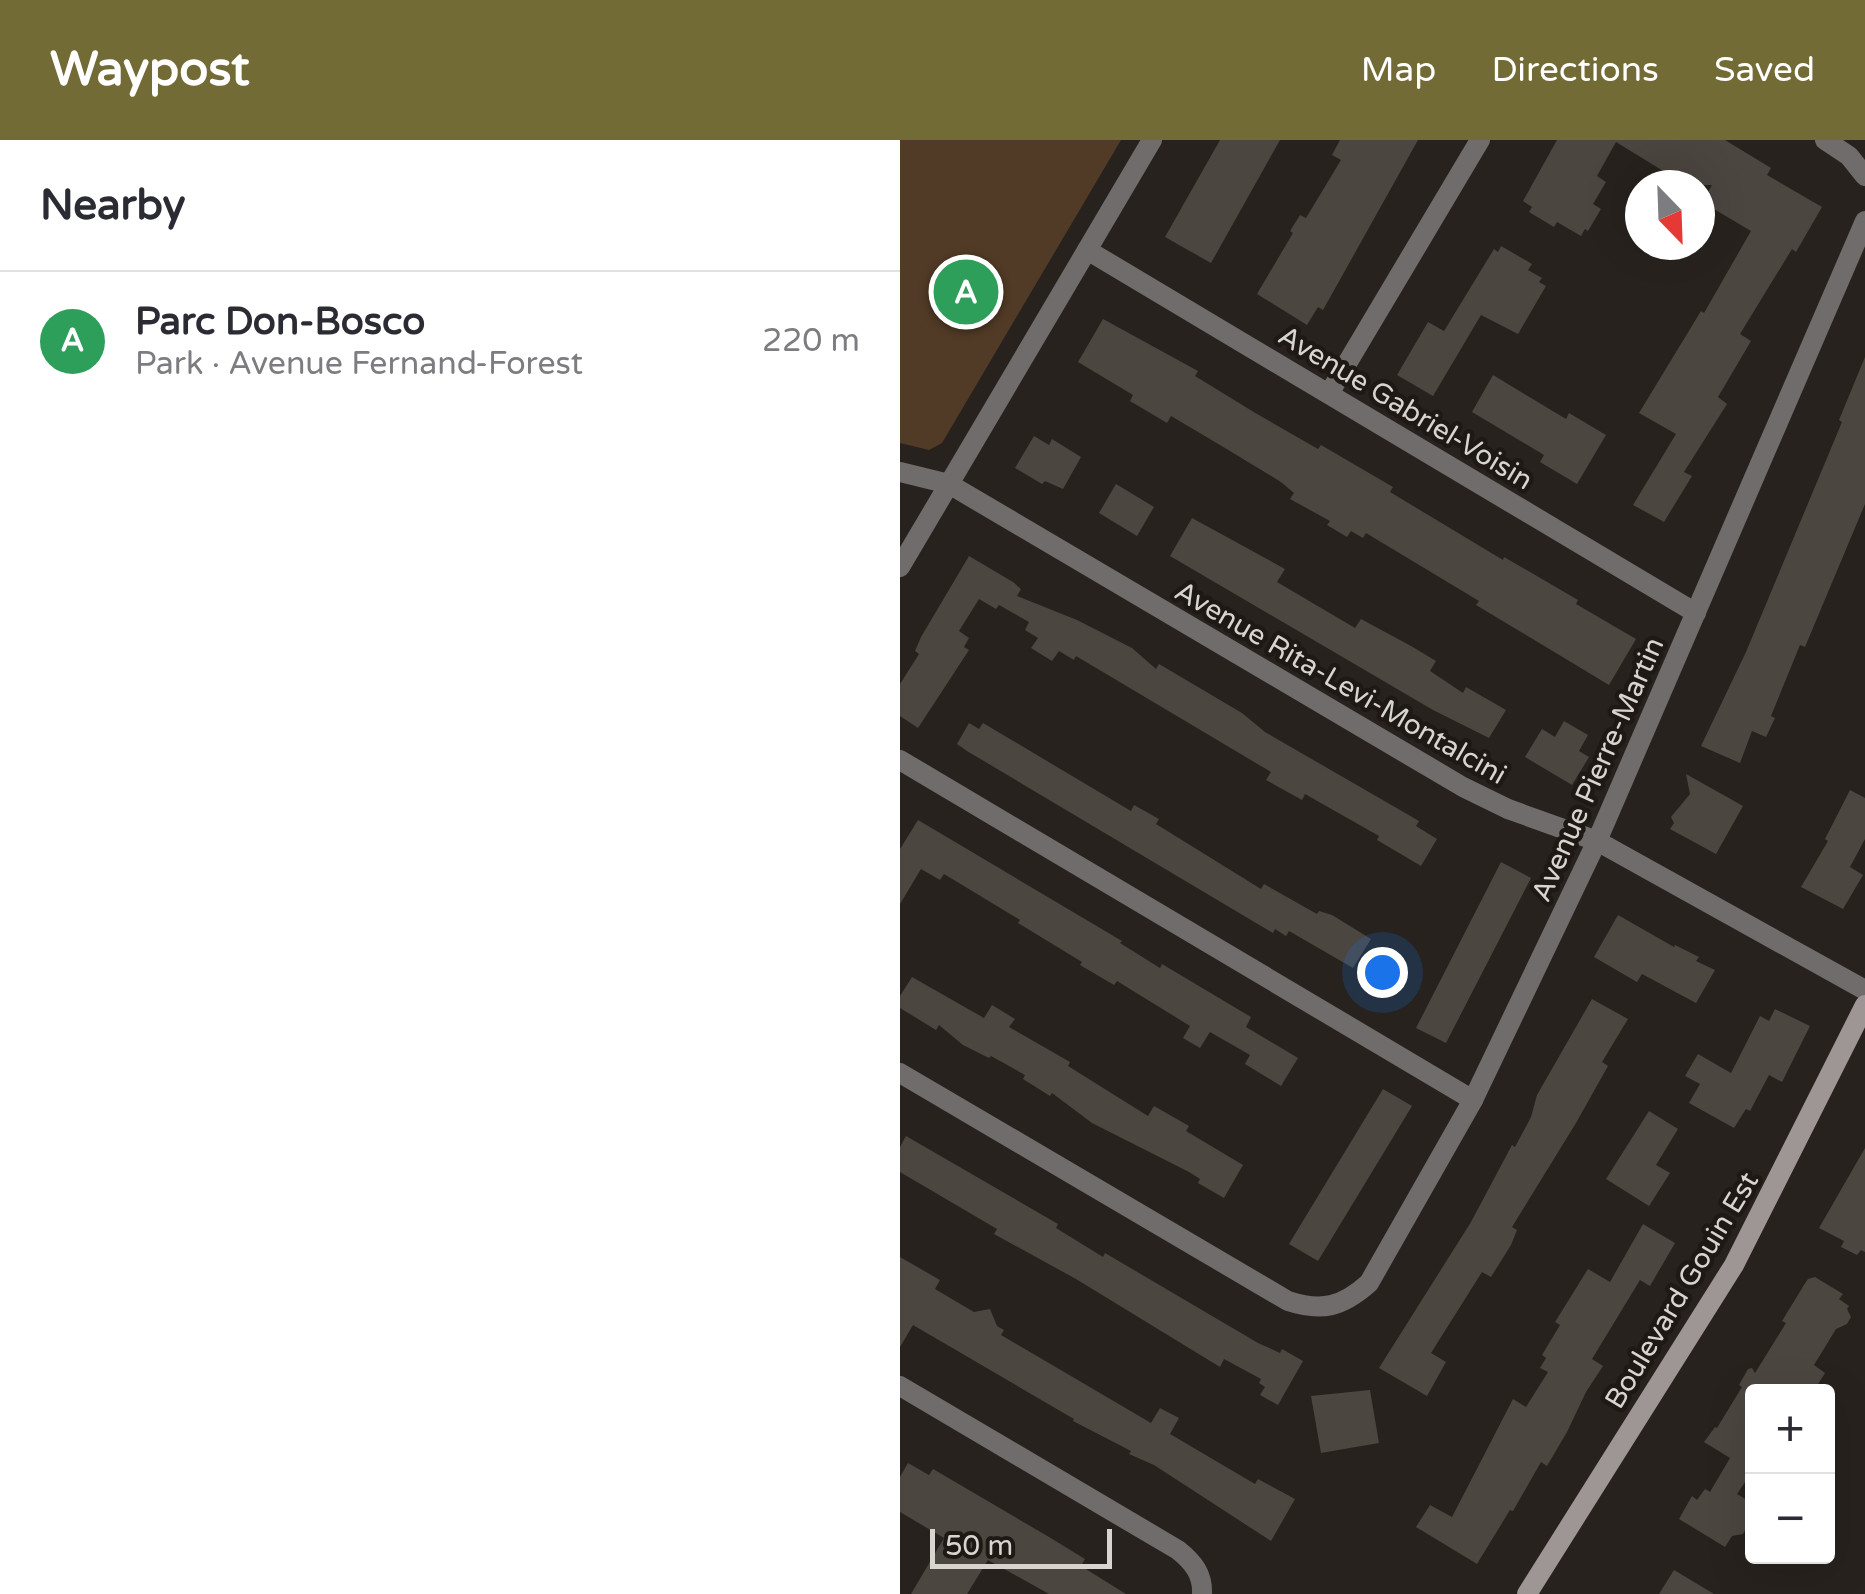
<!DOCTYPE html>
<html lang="en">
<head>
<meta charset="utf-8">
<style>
	:root { --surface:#fff; --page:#f2f2f3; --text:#2b2b33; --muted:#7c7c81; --line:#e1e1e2; --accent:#736b36 }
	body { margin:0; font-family:"Varela Round",sans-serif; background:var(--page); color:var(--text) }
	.controls { position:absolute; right:30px; bottom:30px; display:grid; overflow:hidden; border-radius:10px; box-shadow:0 10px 40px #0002 }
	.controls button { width:90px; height:90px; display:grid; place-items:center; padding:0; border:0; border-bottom:2px solid var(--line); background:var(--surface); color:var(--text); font:50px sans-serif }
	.compass { position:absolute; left:725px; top:30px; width:90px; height:90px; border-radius:50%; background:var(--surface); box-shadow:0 10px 40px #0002; rotate:157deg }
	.scale { position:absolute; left:30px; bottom:25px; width:182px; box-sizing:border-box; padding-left:10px; border:5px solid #d8d5d1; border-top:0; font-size:28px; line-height:35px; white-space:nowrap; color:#d8d5d1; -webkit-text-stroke:8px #1e1914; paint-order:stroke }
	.you { position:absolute; left:482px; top:832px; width:35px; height:35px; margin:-25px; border:8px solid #fff; border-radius:50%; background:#1a73e8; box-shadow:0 0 0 15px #1a73e833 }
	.badge { display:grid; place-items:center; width:65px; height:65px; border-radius:50%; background:var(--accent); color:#fff; font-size:32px; font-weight:700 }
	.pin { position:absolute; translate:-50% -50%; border:5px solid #fff; box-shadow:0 2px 10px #0006 }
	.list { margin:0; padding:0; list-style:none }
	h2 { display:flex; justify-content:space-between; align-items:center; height:130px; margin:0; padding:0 40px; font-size:42px }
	h2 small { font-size:32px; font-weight:400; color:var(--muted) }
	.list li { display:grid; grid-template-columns:65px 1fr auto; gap:30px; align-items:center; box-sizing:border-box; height:140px; padding:0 40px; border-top:2px solid var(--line) }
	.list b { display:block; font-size:38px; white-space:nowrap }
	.list p { margin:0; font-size:32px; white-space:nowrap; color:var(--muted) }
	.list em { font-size:32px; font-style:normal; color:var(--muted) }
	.map { position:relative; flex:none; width:965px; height:1454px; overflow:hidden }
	header { display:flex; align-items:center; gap:60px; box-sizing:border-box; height:140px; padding:0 50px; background:var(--accent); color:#fff }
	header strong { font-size:48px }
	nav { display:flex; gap:55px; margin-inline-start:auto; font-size:35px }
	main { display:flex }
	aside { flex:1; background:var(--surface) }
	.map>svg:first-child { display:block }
	.green { fill:#513b26 }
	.building { fill:#4b4640 }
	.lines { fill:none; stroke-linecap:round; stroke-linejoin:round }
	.street { stroke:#706c6b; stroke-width:20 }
	.secondary { stroke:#9d9694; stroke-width:20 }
	.labels { text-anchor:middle; stroke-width:9; stroke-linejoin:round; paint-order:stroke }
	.street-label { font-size:28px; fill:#d8d5d1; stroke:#1e1914 }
</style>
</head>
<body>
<header>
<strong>Waypost</strong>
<nav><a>Map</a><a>Directions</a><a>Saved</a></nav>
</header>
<main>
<aside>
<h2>Nearby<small></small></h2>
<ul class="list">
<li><span class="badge" style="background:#2e9e5b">A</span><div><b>Parc Don-Bosco</b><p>Park · Avenue Fernand-Forest</p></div><em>220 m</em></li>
</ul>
</aside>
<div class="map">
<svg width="965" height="1454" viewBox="0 0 965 1454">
	<rect width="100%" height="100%" fill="#27221d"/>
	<path class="green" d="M0,0h221l-179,303 -13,7 -29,-7z"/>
	<g class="building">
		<path d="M320,0h60l-69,123 -46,-26z"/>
		<path d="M440,0h78l-95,170 -5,-3 -11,18 -50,-31 36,-61 -3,-2 10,-16 6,3 35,-58 -9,-5z"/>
		<path d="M657,0h168l46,28 -4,7 55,32 -26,45 -4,-3 -52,85 11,7 -33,56 9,7 -43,68 8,4 -28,46 -31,-17 43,-71 -37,-21 62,-102 3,2 47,-82 -49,-29 10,-17h-26l-70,-43 -19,34 9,6 -13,22 8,5 -13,22 -3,-2 -4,7 -24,-14 -3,5 -25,-15 3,-5 -9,-6z"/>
		<path d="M601,106l31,18 -4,6 14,8 -3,4 7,4 -28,48 -37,-19 -48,81 -36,-21 31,-53 16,9 50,-82 4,3z"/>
		<path d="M203,179l95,52 -3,5 62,38 61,35 3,-4 72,42 -3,5 113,68 1,-3 74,43 -2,4 60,35 -27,46 -133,-80 3,-4 -113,-68 -3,5 -12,-7 -4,6 -20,-12 3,-4 -40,-22 4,-6 -13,-11 -61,-37 -49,-29 -4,7 -37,-22 3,-6 -55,-33z"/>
		<path d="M965,217v147l-60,143 -5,-2 -29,71 4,2 -9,19 -14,-6 -12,32 -39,-17 45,-94 96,-230 -3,-2z"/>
		<path d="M593,235l73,44 3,-6 37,22 -29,49 -37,-22 4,-7 -72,-43z"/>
		<path d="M134,296l15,9 3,-6 29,18 -18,32 -18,-8 -3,3 -27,-16z"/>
		<path d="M216,344l38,23 -17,29 -38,-23z"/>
		<path d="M292,378l93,51 -8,13 78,46 6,-9 50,27 25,15 -6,10 33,22 3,-6 40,23 -17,28 -56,-28 -263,-154z"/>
		<path d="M69,416l44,26 8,7 -4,7 60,24 55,28 24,21 3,-5 83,49 23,19 154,89 -3,5 21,13 -16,27 -44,-26 2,-4 -74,-42 -3,6 -36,-20 5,-8 -195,-116 -2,4 -15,-9 -7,10 -21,-13 7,-10 -13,-8 4,-8 -30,-17 -3,4 -17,-10 -20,32 10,7 -5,9 5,3 -51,78 -18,-12v-32l19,-30 -4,-3 6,-14z"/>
		<path d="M664,581l24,14 -9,16 10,6 -17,28 -47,-28 17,-28 13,8z"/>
		<path d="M69,583l10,6 4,-6 148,88 3,-6 25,14 -3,5 105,65 3,-5 53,30 2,-3 13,4 39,24 -18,29 -64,-37 -3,5 -11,-7 -2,4 -306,-182 -10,-7z"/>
		<path d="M786,634l57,32 -27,48 -46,-25 4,-6 -3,-6 19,-23z"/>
		<path d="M950,650l15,8v41l-15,28 13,8 -20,34 -42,-22 27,-46 -3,-2z"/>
		<path d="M18,680l204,121 -2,2 40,25 2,-4 89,53 -5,10 52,31 -17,28 -36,-22 5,-9 -40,-23 -10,16 -17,-10 7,-12 -73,-45 -3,4 -34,-20 2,-3 -64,-39 2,-3 -76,-46 -4,6 -19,-11 -21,35v-55z"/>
		<path d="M601,722l30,16 -85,165 -30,-15z"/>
		<path d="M718,775l56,32 1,-2 24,12 -3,4 19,9 -19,33 -54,-29 -5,8 -43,-25z"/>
		<path d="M12,837l72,41 8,-13 23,14 -6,8 61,35 -2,4 80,50 6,-10 35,20 -3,5 57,34 -19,33 -26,-15 2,-4 -11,-7 -97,-49 -40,-30 -2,3 -27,-17 2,-4 -34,-19 -2,2 -26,-13 -24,-20 -3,5 -36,-22v-12z"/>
		<path d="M692,859l36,20 -26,43 6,4 -32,57 -64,104 5,3 -6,15 -20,32 -9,-5 -51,81 15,9 -19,34 -48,-28 92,-146 41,-77 3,2 16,-30 6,-22z"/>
		<path d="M875,869l35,17 -28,56 -13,-7 -19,36 -4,-2 -12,19 -45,-25 11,-19 -15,-8 13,-22 33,19 29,-57 9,5z"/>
		<path d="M483,949l29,17 -94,155 -29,-17z"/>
		<path d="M749,971l29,18 -22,36 14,8 -21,33 -43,-27z"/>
		<path d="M6,996l152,88 -2,4 47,29 2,-4 153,90 22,10 2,-4 21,12 -25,44 -18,-10 5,-8 -6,-4 2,-4 -37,-20 -4,8 -144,-88 -82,-45 3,-5 -97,-57v-25z"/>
		<path d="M965,1008v104l-4,-2 -4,5 -16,-8 3,-6 -25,-13z"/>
		<path d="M743,1084l32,19 -25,43 -10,-6 -48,79 11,7 -17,26 -19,40 -20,34 -6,-4 -28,49 -3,-1 -33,54 -61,-37 14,-22 22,12 61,-118 13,8 22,-35 -8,-4 6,-10 -4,-3 18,-30 -5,-3 33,-53 22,13z"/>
		<path d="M0,1117l40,23 -5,9 39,23 16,-3 7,17 7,4 -3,5 150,88 9,-15 19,10 -9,16 85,50 3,-5 37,20 -24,42 -117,-76 -25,-11 2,-3 -58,-30 1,-2 -161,-94 -13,22z"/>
		<path d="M915,1137l28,17 -4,5 10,7 -2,3 4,8 -4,7 -11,5 -22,36 11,8 -12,19h-61v80l-15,22 15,9 -5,8 3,11 -7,12 -11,2 -7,11 -46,-28 13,-23 5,4 8,-11 5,3 20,-34 -26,-16 11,-15 2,1 25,-41 -3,-2 9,-16 4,-1 3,5 31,-50 -4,-2 22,-36 4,-6z"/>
		<path d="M470,1250l9,53 -58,10 -10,-57z"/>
		<path d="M8,1323l21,12 4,-6 116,68 36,22 -4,7 45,28h-77l-61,-34 -21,34h-56l33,-56 -44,-26v-35z"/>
		<path d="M774,1430l40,24h-55z"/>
	</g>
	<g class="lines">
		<g class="street">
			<path d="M925,0l24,16 16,20"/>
			<path d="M187,110l609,363"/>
			<path d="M430,252l150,-252"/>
			<path d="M0,332l49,12 514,303 45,22 89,32 268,149"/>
			<path d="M0,427l252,-427"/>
			<path d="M0,620l573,340"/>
			<path d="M0,933l388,228c34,11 54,6 81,-18l104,-183 124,-259 268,-620"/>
			<path d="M0,1246l278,164c15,12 25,24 24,44"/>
		</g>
		<path class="secondary" d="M627,1454l207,-329 131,-260"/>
	</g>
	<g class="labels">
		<g class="street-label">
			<text transform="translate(506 267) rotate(31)" y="10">Avenue Gabriel-Voisin</text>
			<text transform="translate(441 542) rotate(30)" y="10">Avenue Rita-Levi-Montalcini</text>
			<text transform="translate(697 629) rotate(-66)" y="10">Avenue Pierre-Martin</text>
			<text transform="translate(781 1150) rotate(-59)" y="10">Boulevard Gouin Est</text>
		</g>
	</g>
</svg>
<div class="controls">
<button>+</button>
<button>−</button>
</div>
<svg class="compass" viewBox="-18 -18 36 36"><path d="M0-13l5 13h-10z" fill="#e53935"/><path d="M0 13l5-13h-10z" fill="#7c7c81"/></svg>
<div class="scale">50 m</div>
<div class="you"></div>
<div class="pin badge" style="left:66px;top:152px;background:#2e9e5b">A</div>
</div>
</main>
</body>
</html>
